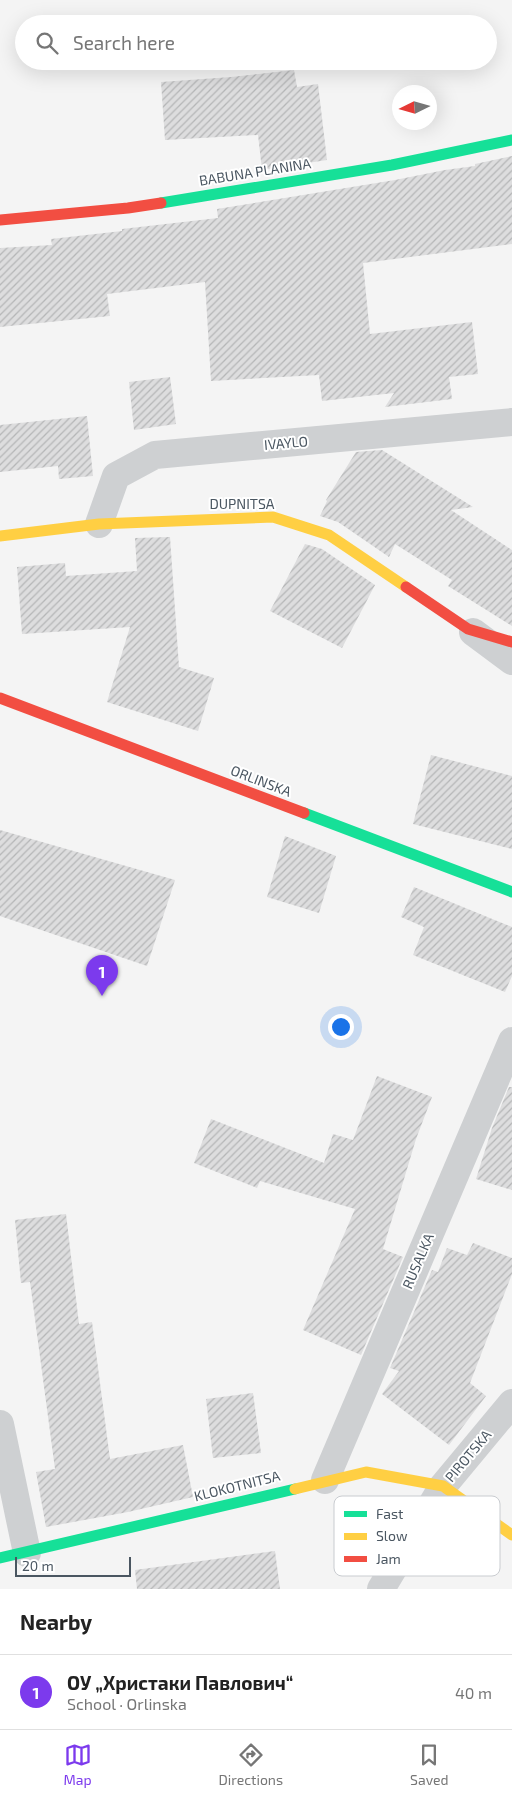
<!DOCTYPE html>
<html lang="en">
<head>
<meta charset="utf-8">
<style>
	:root { --surface:#fff; --page:#f6f6f6; --text:#222; --muted:#767676; --line:#e0e0e0; --accent:#7c3aed }
	body { margin:0; font-family:"Exo 2",sans-serif; background:var(--page); color:var(--text) }
	.compass { position:absolute; left:392px; top:85px; width:45px; height:45px; border-radius:50%; background:var(--surface); box-shadow:0 5px 20px #0002; rotate:265deg }
	.scale { position:absolute; left:15px; bottom:12px; width:116px; box-sizing:border-box; padding-left:5px; border:2px solid #4a5661; border-top:0; font-size:14px; line-height:18px; white-space:nowrap; color:#4a5661; -webkit-text-stroke:4px #fff; paint-order:stroke }
	.you { position:absolute; left:340px; top:1026px; width:18px; height:18px; margin:-12px; border:4px solid #fff; border-radius:50%; background:#1a73e8; box-shadow:0 0 0 8px #1a73e833 }
	.badge { display:grid; place-items:center; width:32px; height:32px; border-radius:50%; background:var(--accent); color:#fff; font-size:16px; font-weight:700 }
	.pin { position:absolute; translate:-50% -41px; filter:drop-shadow(0 1px 2px #0008) }
	.pin::after { content:''; position:absolute; top:26px; width:18px; height:15px; background:inherit; clip-path:polygon(0 0,100% 0,50% 100%) }
	.list { margin:0; padding:0; list-style:none }
	h2 { display:flex; justify-content:space-between; align-items:center; height:65px; margin:0; padding:0 20px; font-size:21px }
	h2 small { font-size:16px; font-weight:400; color:var(--muted) }
	.list li { display:grid; grid-template-columns:32px 1fr auto; gap:15px; align-items:center; box-sizing:border-box; height:75px; padding:0 20px; border-top:1px solid var(--line) }
	.list b { display:block; font-size:19px; white-space:nowrap }
	.list p { margin:0; font-size:16px; white-space:nowrap; color:var(--muted) }
	.list em { font-size:16px; font-style:normal; color:var(--muted) }
	.icon { flex:none; width:28px; height:28px; fill:none; stroke:currentColor; stroke-width:2; stroke-linecap:round; stroke-linejoin:round }
	.map { position:relative; flex:none; width:512px; height:1589px; overflow:hidden }
	.search { position:absolute; background:var(--surface); box-shadow:0 5px 20px #0002; left:15px; right:15px; top:15px; height:55px; display:flex; align-items:center; gap:12px; box-sizing:border-box; padding:0 18px; border-radius:28px; color:var(--muted); font-size:19px }
	.sheet { height:140px; background:var(--surface) }
	nav { display:flex; justify-content:space-around; align-items:center; box-sizing:border-box; height:70px; border-top:1px solid var(--line); background:var(--surface); font-size:14px; color:var(--muted) }
	nav a { display:grid; justify-items:center; gap:2px }
	nav .on { color:var(--accent) }
	.map>svg:first-child { display:block }
	.building { fill:url(#building-hatch) }
	.lines { fill:none; stroke-linecap:round; stroke-linejoin:round }
	.street { stroke:#ced0d2; stroke-width:28 }
	.fast { stroke:#16e098; stroke-width:11 }
	.slow { stroke:#ffcf43; stroke-width:11 }
	.jam { stroke:#f24e42; stroke-width:11 }
	.labels { text-anchor:middle; stroke-width:4; stroke-linejoin:round; paint-order:stroke }
	.street-label { font-size:14px; fill:#4a5661; stroke:#fff }
	.key { fill:#fff; stroke:#c9ccd0; stroke-width:1 }
	.key-label { font-size:14px; fill:#4a5661 }
</style>
</head>
<body>
<div class="map">
<svg width="512" height="1589" viewBox="0 0 512 1589">
	<defs>
		<pattern id="building-hatch" width="6" height="6" patternUnits="userSpaceOnUse" patternTransform="scale(1.25)"><rect width="6" height="6" fill="#ddddde"/><path d="M-1 1l2-2M0 6l6-6M5 7l2-2" fill="none" stroke="#b5b6b7"/></pattern>
	</defs>
	<rect width="100%" height="100%" fill="#f4f4f4"/>
	<g class="building">
		<path d="M294,70l3,17 21,-3 9,76 -65,10 -4,-35 -93,5 -4,-58 70,-5z"/>
		<path d="M512,156v88l-149,19 7,71 102,-12 6,52 -29,3 3,22 -67,8 9,-14 -72,8 -3,-26 -108,6 -6,-99 -98,12 3,22 -110,11v-79l52,-3 -1,-6 71,-8v-2l96,-11 -1,-9 178,-29 50,-10 30,-4v-2z"/>
		<path d="M170,377l6,47 -42,6 -5,-48z"/>
		<path d="M87,416l6,60 -34,3 -1,-13 -58,6v-47z"/>
		<path d="M382,450l91,57 -22,3 61,40v76l-64,-40 4,-6 -57,-36 -6,13 -51,-35 -18,-6 7,-15 -1,-1 30,-48z"/>
		<path d="M170,537l9,130 35,11 -16,53 -91,-29 23,-75 -108,7 -5,-67 48,-4 1,13 71,-5 -2,-33z"/>
		<path d="M305,544l17,5 53,36 -33,63 -72,-37z"/>
		<path d="M431,755l81,21v73l-99,-25z"/>
		<path d="M0,830l175,50 -28,86 -147,-50z"/>
		<path d="M285,836l51,20 -17,57 -52,-16z"/>
		<path d="M414,887l98,40v49l-7,16 -92,-37 11,-28 -23,-10z"/>
		<path d="M377,1076l55,21 -16,42 -33,110 20,8 -42,98 -58,-25 52,-121 -95,-28 -3,7 -63,-25 17,-44 113,44 9,-29 20,6z"/>
		<path d="M509,1087h3v103l-36,-11 16,-51z"/>
		<path d="M66,1214l13,110 13,-2 18,137 73,-14 10,52 -65,15 -82,15 -10,-55 19,-3 -25,-187 -9,1 -6,-63z"/>
		<path d="M473,1243l39,15v16l-42,109 16,13 -37,49 -67,-51 17,-23 -9,-3 42,-98 6,2 9,-24 20,7z"/>
		<path d="M253,1393l8,60 -48,5 -7,-59z"/>
		<path d="M275,1551l5,38h-143l-2,-19z"/>
	</g>
	<g class="lines">
		<g class="street">
			<path d="M99,524l17,-48 39,-21 357,-33"/>
			<path d="M473,632l39,29"/>
			<path d="M0,1424l27,129"/>
			<path d="M325,1480l187,-439"/>
			<path d="M381,1589l62,-103 69,-83"/>
		</g>
		<g class="fast">
			<path d="M161,203l231,-38 120,-25"/>
			<path d="M304,813l208,79"/>
			<path d="M0,1558l295,-69"/>
		</g>
		<g class="slow">
			<path d="M0,536l99,-12 174,-7 56,18 77,52"/>
			<path d="M295,1489l71,-17 77,14 69,49"/>
		</g>
		<g class="jam">
			<path d="M0,220l128,-12 33,-5"/>
			<path d="M406,587l62,42 44,13"/>
			<path d="M0,698l304,115"/>
		</g>
	</g>
	<g class="labels">
		<g class="street-label">
			<text transform="translate(255 172) rotate(-9)" y="5">BABUNA PLANINA</text>
			<text transform="translate(286 443) rotate(-5)" y="5">IVAYLO</text>
			<text x="242" y="509">DUPNITSA</text>
			<text transform="translate(261 781) rotate(21)" y="5">ORLINSKA</text>
			<text transform="translate(418 1261) rotate(-67)" y="5">RUSALKA</text>
			<text transform="translate(468 1456) rotate(-50)" y="5">PIROTSKA</text>
			<text transform="translate(237 1486) rotate(-14)" y="5">KLOKOTNITSA</text>
		</g>
	</g>
	<rect x="334" y="1496" width="166" height="80" rx="8" class="key"/>
	<rect x="344" y="1511" width="23" height="6" fill="#16e098"/>
	<rect x="344" y="1533" width="23" height="7" fill="#ffcf43"/>
	<rect x="344" y="1556" width="23" height="6" fill="#f24e42"/>
	<g class="key-label">
		<text x="376" y="1519">Fast</text>
		<text x="376" y="1541">Slow</text>
		<text x="376" y="1564">Jam</text>
	</g>
</svg>
<svg class="compass" viewBox="-18 -18 36 36"><path d="M0-13l5 13h-10z" fill="#e53935"/><path d="M0 13l5-13h-10z" fill="#767676"/></svg>
<div class="scale">20 m</div>
<div class="you"></div>
<div class="pin badge" style="left:102px;top:996px">1</div>
<div class="search"><svg class="icon" aria-label="search" viewBox="0 0 24 24"><circle cx="10" cy="10" r="6"/><path d="M15 15l6 6"/></svg>Search here</div>
</div>
<section class="sheet">
<h2>Nearby<small></small></h2>
<ul class="list">
<li><span class="badge">1</span><div><b>ОУ „Христаки Павлович“</b><p>School · Orlinska</p></div><em>40 m</em></li>
</ul>
</section>
<nav>
<a class="on"><svg class="icon" aria-label="map" viewBox="0 0 24 24"><path d="M3 6l6-2 6 2 6-2v14l-6 2-6-2-6 2zM9 4v14M15 6v14"/></svg>Map</a>
<a><svg class="icon" aria-label="directions" viewBox="0 0 24 24"><path d="M12 3l9 9-9 9-9-9zM9 14v-3h6M13 9l2 2-2 2"/></svg>Directions</a>
<a><svg class="icon" aria-label="saved" viewBox="0 0 24 24"><path d="M7 4h10v16l-5-4-5 4z"/></svg>Saved</a>
</nav>
</body>
</html>
